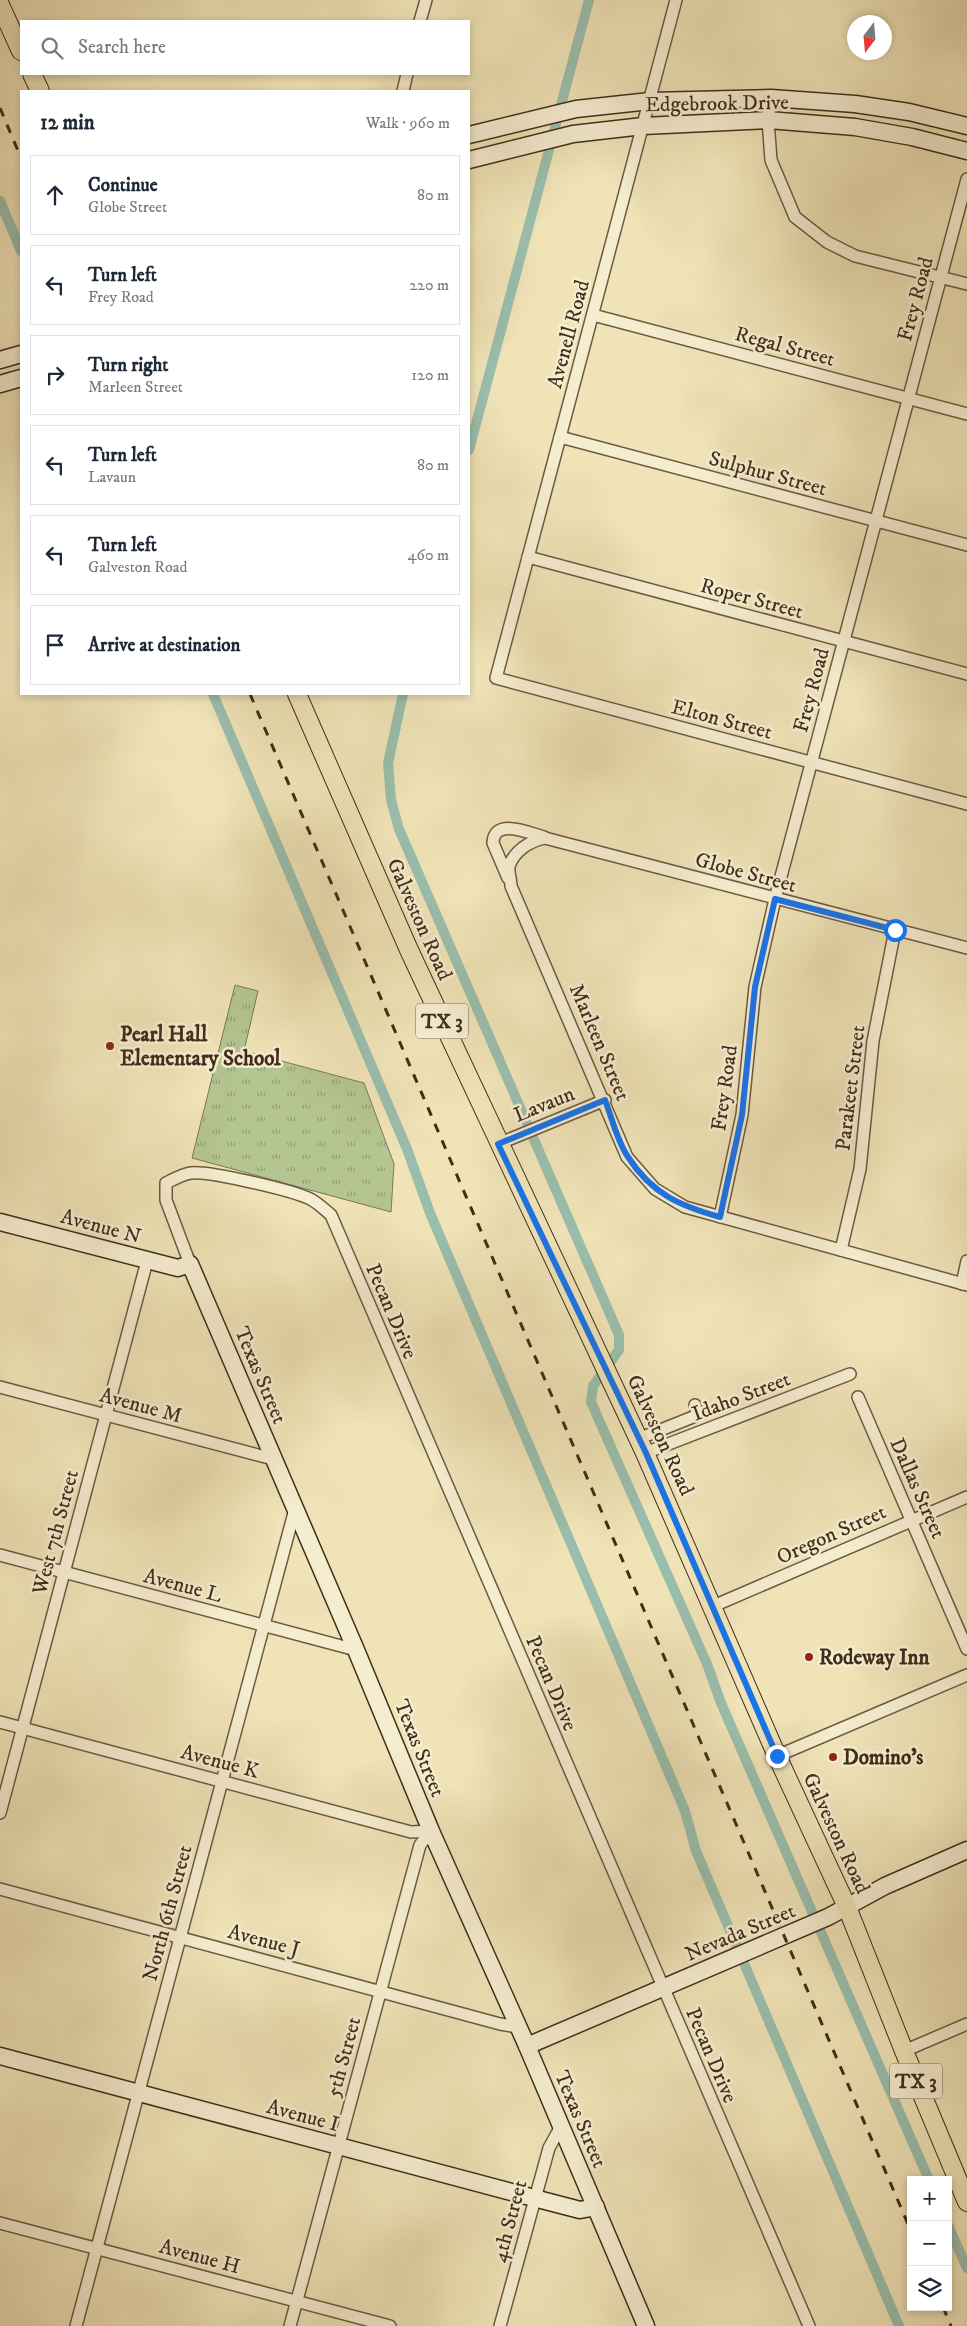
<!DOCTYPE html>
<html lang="en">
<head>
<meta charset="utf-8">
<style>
	:root { --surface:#fff; --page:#f2f2f3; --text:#1f2937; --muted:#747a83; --line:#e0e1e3 }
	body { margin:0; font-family:"IM FELL DW Pica",serif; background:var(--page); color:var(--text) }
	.controls { position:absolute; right:15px; bottom:15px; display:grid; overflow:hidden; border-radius:0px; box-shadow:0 2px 8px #0003 }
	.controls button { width:45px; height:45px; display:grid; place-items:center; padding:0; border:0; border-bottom:1px solid var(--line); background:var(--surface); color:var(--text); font:25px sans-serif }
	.compass { position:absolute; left:847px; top:15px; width:45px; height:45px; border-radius:50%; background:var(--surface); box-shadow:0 2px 8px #0003; rotate:196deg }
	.stop { position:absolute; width:15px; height:15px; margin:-11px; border:4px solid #1a73e8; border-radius:50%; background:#fff }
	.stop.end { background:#1a73e8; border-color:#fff; box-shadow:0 1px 5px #0008 }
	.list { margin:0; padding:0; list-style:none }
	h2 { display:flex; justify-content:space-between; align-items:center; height:65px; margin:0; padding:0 20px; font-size:21px }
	h2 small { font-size:16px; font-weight:400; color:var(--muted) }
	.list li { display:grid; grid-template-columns:32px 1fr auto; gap:15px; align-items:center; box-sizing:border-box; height:80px; margin:0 10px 10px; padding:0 10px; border:1px solid var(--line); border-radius:0px }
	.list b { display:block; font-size:19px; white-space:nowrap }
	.list p { margin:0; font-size:16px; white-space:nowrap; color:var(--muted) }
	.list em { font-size:16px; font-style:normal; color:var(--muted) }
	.icon { flex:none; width:28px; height:28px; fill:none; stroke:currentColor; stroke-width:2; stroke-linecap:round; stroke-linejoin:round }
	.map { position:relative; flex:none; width:967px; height:2326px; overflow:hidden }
	.search { position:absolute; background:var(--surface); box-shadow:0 2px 8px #0003; left:20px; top:20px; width:450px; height:55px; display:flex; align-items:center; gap:12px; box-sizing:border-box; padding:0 18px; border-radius:0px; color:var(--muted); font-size:19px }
	.panel { position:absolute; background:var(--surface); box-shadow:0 2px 8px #0003; left:20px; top:90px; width:450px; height:605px; border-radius:0px }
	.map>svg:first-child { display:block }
	.grass { fill:url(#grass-tufts); stroke:#7a7956 }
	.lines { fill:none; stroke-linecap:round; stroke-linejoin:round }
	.canal { stroke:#9abeac; stroke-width:10 }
	.street-casing { stroke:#6c5a41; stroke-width:14 }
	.secondary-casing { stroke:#402d1a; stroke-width:19 }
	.primary-casing { stroke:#402d1a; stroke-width:20 }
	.street { stroke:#f5edd0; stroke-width:11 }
	.secondary { stroke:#f5edd0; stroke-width:16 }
	.primary { stroke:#efe3b7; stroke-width:18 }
	.rail { stroke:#402d1a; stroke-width:3; stroke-dasharray:9 9; stroke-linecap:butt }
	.route { stroke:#1a73e8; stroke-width:6 }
	.poi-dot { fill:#8f2418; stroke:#f5edd0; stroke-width:2 }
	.labels { text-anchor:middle; stroke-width:5; stroke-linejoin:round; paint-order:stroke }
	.shield { fill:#f5edd0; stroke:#766751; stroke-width:1 }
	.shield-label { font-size:20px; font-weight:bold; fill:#402d1a }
	.street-label { font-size:21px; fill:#402d1a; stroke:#f5edd0 }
	.poi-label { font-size:21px; font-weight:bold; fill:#402d1a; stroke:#f5edd0; text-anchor:start }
</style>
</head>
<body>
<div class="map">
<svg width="967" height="2326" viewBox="0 0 967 2326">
	<defs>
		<pattern id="grass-tufts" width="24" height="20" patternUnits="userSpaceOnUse" patternTransform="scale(1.25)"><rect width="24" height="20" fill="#b4c592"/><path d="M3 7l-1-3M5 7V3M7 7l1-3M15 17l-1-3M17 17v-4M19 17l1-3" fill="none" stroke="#94a076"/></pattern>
	</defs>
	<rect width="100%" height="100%" fill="#efe3b7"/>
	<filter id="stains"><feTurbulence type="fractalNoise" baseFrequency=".004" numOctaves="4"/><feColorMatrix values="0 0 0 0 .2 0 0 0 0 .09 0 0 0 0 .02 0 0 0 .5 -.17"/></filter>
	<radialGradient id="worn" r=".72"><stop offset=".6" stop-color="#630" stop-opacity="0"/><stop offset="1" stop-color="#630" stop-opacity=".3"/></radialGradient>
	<path class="grass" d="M235,985l23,6 -14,60 120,32 30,81 -3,48 -199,-54z"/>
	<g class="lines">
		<g class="canal">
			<path d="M0,201l21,50"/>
			<path d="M469,450l120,-450"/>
			<path d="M213,694l194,455 23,64 255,598 11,40 203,475"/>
			<path d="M403,694l-15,69 3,37 8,29 220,506v15l-26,36 -2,16 116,262 14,39 208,477"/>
			<path d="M948,2225l19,43"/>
		</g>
		<g class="street-casing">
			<g id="street">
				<path d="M676,0l-180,678 471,126"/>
				<path d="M420,21l6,-21"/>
				<path d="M403,91l4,-17"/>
				<path d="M771,98l-3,22 3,40 24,57 32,25 28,14 112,28"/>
				<path d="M593,315l374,99"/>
				<path d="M560,437l407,108"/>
				<path d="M528,557l439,117"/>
				<path d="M508,878l-15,-35c1,-26 36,-10 51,-6"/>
				<path d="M967,948l-422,-110c-15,3 -30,12 -36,28 -1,5 2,14 2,20l116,271 28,32 30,18 282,78"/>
				<path d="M498,1144l107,-44"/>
				<path d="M720,1217l22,-102 13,-128 20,-88 192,-720"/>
				<path d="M841,1250l19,-81 13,-128 22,-111"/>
				<path d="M190,1264l-24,-64v-17c8,-4 17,-9 25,-10 19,-2 105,18 121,27 7,4 13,10 19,15l478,1111"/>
				<path d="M962,1284l5,-23"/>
				<path d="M0,1387l273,72"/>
				<path d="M858,1397l109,252"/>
				<path d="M638,1439l60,-24 -3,-10"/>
				<path d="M645,1453l205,-79"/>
				<path d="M0,1555l356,95"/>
				<path d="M711,1607l256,-110"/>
				<path d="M0,1722l411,110 20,-1"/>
				<path d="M777,1756l190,-81"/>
				<path d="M0,1813l147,-552"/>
				<path d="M0,1889l500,135 18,3"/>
				<path d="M904,2051l63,-27"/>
				<path d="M0,2223l390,103"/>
				<path d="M76,2326l219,-817"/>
				<path d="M290,2326l130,-481 11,-14"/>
				<path d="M500,2326l49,-178 11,-20"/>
			</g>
		</g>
		<g class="secondary-casing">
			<g id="secondary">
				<path d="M469,135l107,-26 74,-8 121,-3 84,6 54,8 58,14"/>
				<path d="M469,160l104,-26 70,-8 125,-6 87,7 57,10 55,14"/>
				<path d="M0,360l21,-6"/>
				<path d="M0,384l21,-6"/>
				<path d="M0,1222l178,46 12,-4 166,386 75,181 96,215 119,280"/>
				<path d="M527,2046l301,-129 57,-31 82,-36"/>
				<path d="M0,2056l534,142 46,12 16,-3"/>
			</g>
		</g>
		<g class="primary-casing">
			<g id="primary">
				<path d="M0,5l21,46"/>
				<path d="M32,74l8,17"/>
				<path d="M297,694l112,256 236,503 132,303 70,151 57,144 63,151"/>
			</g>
		</g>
		<use href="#street" class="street"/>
		<use href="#secondary" class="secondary"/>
		<use href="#primary" class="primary"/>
		<g class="rail">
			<path d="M0,108l21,50"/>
			<path d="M250,694l661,1537"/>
			<path d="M943,2307l8,19"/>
		</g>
	</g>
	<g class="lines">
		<path class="route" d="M777,1756l-131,-303 -148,-309 107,-44c7,18 12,41 23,57 24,37 52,49 92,60l22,-102 13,-128 20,-88 120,31"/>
	</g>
	<g class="poi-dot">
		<circle cx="110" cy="1046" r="5"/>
		<circle cx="809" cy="1657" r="5"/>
		<circle cx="833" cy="1757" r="5"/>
	</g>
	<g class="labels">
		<g class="shield">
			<rect x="416" y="1003.5" width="52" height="35" rx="4"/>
			<rect x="890" y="2063.5" width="52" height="35" rx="4"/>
		</g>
		<g class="shield-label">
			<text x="442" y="1028">TX 3</text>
			<text x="916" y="2088">TX 3</text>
		</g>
		<g class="street-label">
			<text transform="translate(717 103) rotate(-1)" y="7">Edgebrook Drive</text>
			<text transform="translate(915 299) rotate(-75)" y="7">Frey Road</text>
			<text transform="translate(568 334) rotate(-75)" y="7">Avenell Road</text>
			<text transform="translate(785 346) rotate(15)" y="7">Regal Street</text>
			<text transform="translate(768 473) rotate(15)" y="7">Sulphur Street</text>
			<text transform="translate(752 598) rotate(15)" y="7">Roper Street</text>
			<text transform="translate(811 690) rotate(-75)" y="7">Frey Road</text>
			<text transform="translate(722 719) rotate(15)" y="7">Elton Street</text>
			<text transform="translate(746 872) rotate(15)" y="7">Globe Street</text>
			<text transform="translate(420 919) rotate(66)" y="7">Galveston Road</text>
			<text transform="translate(600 1042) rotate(67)" y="7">Marleen Street</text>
			<text transform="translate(724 1088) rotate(-82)" y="7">Frey Road</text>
			<text transform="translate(850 1088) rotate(-83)" y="7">Parakeet Street</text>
			<text transform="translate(544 1104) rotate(-22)" y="7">Lavaun</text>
			<text transform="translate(101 1226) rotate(15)" y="7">Avenue N</text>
			<text transform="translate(392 1311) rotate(67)" y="7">Pecan Drive</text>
			<text transform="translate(261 1375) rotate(67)" y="7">Texas Street</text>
			<text transform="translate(741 1396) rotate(-21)" y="7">Idaho Street</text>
			<text transform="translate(141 1405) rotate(15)" y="7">Avenue M</text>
			<text transform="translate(661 1435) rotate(65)" y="7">Galveston Road</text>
			<text transform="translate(918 1488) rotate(66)" y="7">Dallas Street</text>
			<text transform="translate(55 1532) rotate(-75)" y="7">West 7th Street</text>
			<text transform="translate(831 1534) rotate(-24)" y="7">Oregon Street</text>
			<text transform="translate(183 1585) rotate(15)" y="7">Avenue L</text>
			<text transform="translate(552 1683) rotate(67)" y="7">Pecan Drive</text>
			<text transform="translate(420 1748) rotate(68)" y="7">Texas Street</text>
			<text transform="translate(220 1761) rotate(15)" y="7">Avenue K</text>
			<text transform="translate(837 1833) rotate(65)" y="7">Galveston Road</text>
			<text transform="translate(167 1913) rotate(-75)" y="7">North 6th Street</text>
			<text transform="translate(740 1932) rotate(-23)" y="7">Nevada Street</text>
			<text transform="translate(264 1940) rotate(15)" y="7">Avenue J</text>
			<text transform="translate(712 2055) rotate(67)" y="7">Pecan Drive</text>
			<text transform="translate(343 2057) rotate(-75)" y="7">5th Street</text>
			<text transform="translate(303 2115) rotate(15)" y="7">Avenue I</text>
			<text transform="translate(581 2119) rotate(67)" y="7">Texas Street</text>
			<text transform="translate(509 2221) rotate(-75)" y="7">4th Street</text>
			<text transform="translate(200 2256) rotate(15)" y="7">Avenue H</text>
		</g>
		<g class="poi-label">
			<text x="120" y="1041">Pearl Hall<tspan x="120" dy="24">Elementary School</tspan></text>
			<text x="819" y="1664">Rodeway Inn</text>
			<text x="843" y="1764">Domino's</text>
		</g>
	</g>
	<rect width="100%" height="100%" filter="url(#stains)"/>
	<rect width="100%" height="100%" fill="url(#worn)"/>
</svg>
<div class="controls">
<button>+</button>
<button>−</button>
<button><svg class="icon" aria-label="layers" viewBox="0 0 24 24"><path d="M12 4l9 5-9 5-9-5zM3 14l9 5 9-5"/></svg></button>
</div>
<svg class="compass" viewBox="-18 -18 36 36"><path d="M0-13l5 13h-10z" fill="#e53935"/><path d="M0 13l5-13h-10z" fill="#747a83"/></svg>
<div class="stop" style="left:895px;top:930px"></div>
<div class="stop end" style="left:777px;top:1756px"></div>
<div class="search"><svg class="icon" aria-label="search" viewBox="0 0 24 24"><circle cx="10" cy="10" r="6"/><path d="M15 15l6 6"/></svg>Search here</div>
<section class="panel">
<h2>12 min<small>Walk · 960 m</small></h2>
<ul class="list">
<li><svg class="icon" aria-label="ahead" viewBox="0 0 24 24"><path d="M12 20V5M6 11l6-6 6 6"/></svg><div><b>Continue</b><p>Globe Street</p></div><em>80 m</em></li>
<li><svg class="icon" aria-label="left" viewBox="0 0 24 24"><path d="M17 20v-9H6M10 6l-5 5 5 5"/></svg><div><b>Turn left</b><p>Frey Road</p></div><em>220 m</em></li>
<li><svg class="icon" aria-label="right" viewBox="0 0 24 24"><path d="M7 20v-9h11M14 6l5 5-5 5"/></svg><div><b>Turn right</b><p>Marleen Street</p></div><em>120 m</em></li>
<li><svg class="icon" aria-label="left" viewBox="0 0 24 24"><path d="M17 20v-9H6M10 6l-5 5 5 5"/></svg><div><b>Turn left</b><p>Lavaun</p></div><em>80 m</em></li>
<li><svg class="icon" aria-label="left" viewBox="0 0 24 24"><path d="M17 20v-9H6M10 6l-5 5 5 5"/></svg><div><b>Turn left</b><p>Galveston Road</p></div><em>460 m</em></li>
<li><svg class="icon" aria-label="arrive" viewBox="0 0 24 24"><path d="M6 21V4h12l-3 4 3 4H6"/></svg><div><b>Arrive at destination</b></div></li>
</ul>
</section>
</div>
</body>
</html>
